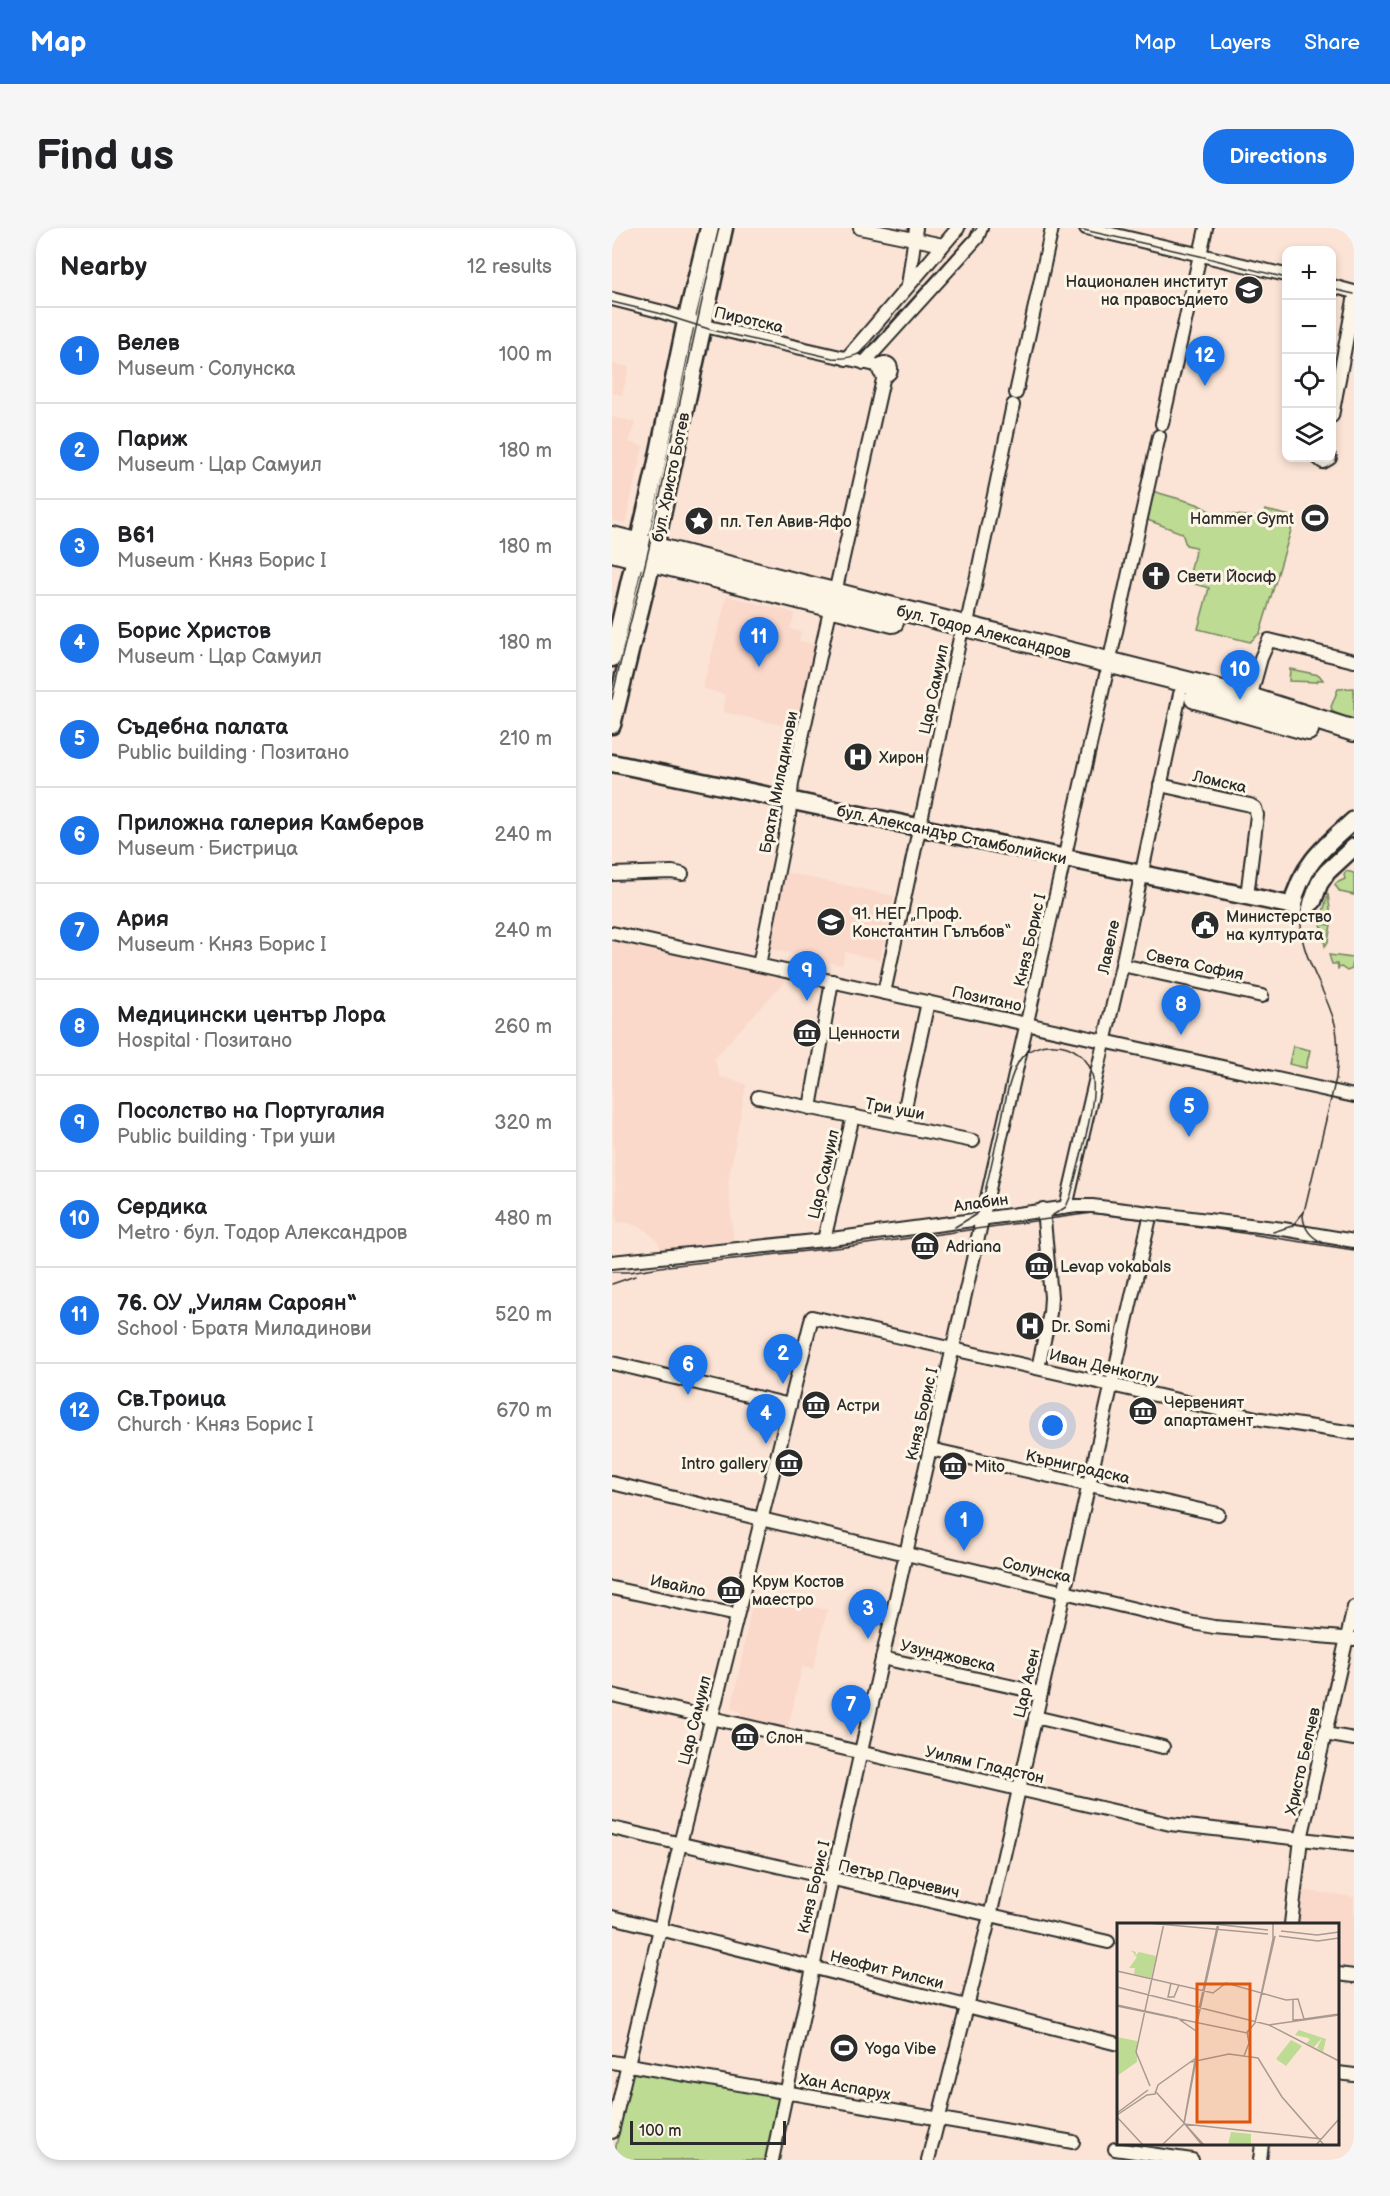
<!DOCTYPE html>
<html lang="en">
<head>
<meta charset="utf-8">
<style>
	:root { --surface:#fff; --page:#f6f6f6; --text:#202124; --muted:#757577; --line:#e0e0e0; --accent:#1a73e8 }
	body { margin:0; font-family:"Balsamiq Sans",sans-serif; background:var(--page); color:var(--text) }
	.controls { position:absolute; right:18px; top:18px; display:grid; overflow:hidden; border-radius:12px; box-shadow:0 3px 9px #0003 }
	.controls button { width:54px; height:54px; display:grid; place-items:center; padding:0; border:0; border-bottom:2px solid var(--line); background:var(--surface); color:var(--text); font:30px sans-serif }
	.scale { position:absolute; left:18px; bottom:15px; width:156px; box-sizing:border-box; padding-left:6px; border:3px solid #2b2b2b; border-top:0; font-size:16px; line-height:21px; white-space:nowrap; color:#2b2b2b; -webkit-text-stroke:4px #fcf5e5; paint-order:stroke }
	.you { position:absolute; left:441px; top:1198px; width:21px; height:21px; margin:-15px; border:4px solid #fff; border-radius:50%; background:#1a73e8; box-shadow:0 0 0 9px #1a73e833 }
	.badge { display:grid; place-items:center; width:39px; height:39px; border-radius:50%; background:var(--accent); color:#fff; font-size:20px; font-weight:700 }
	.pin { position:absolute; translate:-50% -50px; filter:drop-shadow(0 2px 3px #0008) }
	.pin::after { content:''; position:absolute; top:32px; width:21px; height:18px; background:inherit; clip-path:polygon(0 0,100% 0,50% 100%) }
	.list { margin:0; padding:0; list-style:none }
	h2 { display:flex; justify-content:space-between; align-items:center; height:78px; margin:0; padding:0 24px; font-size:26px }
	h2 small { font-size:20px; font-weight:400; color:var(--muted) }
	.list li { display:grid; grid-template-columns:39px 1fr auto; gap:18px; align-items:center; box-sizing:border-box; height:96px; padding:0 24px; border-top:2px solid var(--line) }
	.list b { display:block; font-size:22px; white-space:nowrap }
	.list p { margin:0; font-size:20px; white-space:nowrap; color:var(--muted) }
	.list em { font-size:20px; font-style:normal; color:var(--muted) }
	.icon { flex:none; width:33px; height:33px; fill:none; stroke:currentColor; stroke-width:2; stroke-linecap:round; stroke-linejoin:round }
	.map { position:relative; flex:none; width:742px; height:1932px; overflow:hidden; border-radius:24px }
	header { display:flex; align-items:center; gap:36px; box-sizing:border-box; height:84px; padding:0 30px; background:var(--accent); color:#fff }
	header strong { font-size:28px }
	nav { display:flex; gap:33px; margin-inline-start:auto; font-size:21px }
	.intro { display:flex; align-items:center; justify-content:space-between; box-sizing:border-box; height:144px; padding:0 36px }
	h1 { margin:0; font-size:42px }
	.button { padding:15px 27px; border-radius:24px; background:var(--accent); color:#fff; font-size:21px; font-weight:700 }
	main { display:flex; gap:36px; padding:0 36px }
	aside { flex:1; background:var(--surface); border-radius:24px; box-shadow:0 3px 9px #0003 }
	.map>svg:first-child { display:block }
	.built { fill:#fad8ca }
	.green { fill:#bddb93; stroke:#74835f; stroke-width:1.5 }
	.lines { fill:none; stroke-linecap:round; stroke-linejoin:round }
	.minor-casing { stroke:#2b2b2b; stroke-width:16 }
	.secondary-casing { stroke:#2b2b2b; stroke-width:21 }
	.primary-casing { stroke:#2b2b2b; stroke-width:24 }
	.minor { stroke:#fcf5e5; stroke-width:12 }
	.secondary { stroke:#fcf5e5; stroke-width:16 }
	.primary { stroke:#fcf5e5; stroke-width:20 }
	.tram { stroke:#2b2b2b; stroke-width:1.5 }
	.labels { text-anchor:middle; stroke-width:6; stroke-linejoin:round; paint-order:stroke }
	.poi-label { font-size:16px; fill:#2b2b2b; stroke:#fcf5e5; text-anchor:start }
	.street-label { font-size:16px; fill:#2b2b2b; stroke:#fcf5e5 }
	.inset-road { fill:none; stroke:#a89a91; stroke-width:1.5 }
	.view { fill:#df570e; fill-opacity:0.15; stroke:#df570e; stroke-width:3 }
	.inset-edge { fill:none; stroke:#2b2b2b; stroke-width:3 }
</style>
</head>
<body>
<header>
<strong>Map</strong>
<nav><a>Map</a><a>Layers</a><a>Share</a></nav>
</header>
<div class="intro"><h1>Find us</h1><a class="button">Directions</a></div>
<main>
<aside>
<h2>Nearby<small>12 results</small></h2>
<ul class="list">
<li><span class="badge">1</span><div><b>Велев</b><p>Museum · Солунска</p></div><em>100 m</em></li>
<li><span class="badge">2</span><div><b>Париж</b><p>Museum · Цар Самуил</p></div><em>180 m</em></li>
<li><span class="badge">3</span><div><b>B61</b><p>Museum · Княз Борис I</p></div><em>180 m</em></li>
<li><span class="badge">4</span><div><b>Борис Христов</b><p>Museum · Цар Самуил</p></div><em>180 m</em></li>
<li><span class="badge">5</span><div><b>Съдебна палата</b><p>Public building · Позитано</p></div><em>210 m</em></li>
<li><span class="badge">6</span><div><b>Приложна галерия Камберов</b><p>Museum · Бистрица</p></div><em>240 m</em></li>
<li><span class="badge">7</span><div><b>Ария</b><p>Museum · Княз Борис I</p></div><em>240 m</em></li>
<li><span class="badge">8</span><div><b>Медицински център Лора</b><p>Hospital · Позитано</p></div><em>260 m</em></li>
<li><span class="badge">9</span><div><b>Посолство на Португалия</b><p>Public building · Три уши</p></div><em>320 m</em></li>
<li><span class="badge">10</span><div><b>Сердика</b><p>Metro · бул. Тодор Александров</p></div><em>480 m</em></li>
<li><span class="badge">11</span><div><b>76. ОУ „Уилям Сароян“</b><p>School · Братя Миладинови</p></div><em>520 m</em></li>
<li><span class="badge">12</span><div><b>Св.Троица</b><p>Church · Княз Борис I</p></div><em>670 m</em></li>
</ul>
</aside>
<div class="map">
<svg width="742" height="1932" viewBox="0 0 742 1932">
	<rect width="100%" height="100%" fill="#fbe4d5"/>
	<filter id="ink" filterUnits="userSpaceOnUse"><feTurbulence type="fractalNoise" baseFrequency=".0167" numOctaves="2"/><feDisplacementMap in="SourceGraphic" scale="12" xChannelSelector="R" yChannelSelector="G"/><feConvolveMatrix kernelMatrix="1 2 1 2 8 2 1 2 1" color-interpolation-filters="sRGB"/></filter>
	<g filter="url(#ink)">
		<g class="built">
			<path d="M0,136l17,3 -7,28 -10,-2z"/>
			<path d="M0,189l23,5 -6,20 14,4 -18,77 -13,-3z"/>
			<path d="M115,368l68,17 -5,16 11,3 -2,9 16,4 -19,83 -73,-16 3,-17 -23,-7z"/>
			<path d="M172,644l110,24 -14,64 -35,-8 -3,13 -75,-17z"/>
			<path d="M0,698l184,43 -82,89 6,19 26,7 -18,98 6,66 -69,6 -9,-15 -13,-11 -14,-5 -12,-1 -5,-118z"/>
			<path d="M142,1366l73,16 -14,59 -11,-2 -14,61 -48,-12 1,-5 -9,-2z"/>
			<path d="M688,1662l54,7v71l-16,-2v-42h-43z"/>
		</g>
		<g class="green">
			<path d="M540,263l45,13 14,8 52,6 2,-8 30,7 -35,116 -10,9 -52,-13 11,-41 -21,-6 8,-35 -10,-2 -4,-12 -37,-14z"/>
			<path d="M678,441l29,6 4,5h-5l-1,2 -28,-1z"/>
			<path d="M742,460v33l-21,-9 -2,-5 7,-18z"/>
			<path d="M734,643l8,2v22l-14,-3 -5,-7 1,-2 9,-4 -1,-4z"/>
			<path d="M716,666l3,23 -9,-1z"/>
			<path d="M709,696l10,1 -3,17 -3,4z"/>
			<path d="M717,727l24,3 -1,11 -5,2 -6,-4 -3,2 -1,-5h-5z"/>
			<path d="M681,818l17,4 -4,18 -17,-4z"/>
			<path d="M21,1839l147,32 -14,61h-153z"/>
		</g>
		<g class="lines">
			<g class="minor-casing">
				<g id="minor">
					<path d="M248,0l83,17"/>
					<path d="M474,0l200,47"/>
					<path d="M296,58l8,-58"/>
					<path d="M720,58l22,6"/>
					<path d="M0,71l47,12 54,17 167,38"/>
					<path d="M234,131l112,-131"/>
					<circle cx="273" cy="141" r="6"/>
					<path d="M252,135l113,-125 4,-10"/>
					<path d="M404,165l36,-165"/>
					<path d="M720,188l22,-116"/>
					<path d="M550,196l44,-196"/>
					<path d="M706,230l5,4 7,-4"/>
					<path d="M223,365l49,-218"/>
					<path d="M354,400l47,-223"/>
					<path d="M497,435l50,-227"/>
					<path d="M638,470l11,-40 8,-18 85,21"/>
					<path d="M548,557l90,20 5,3 2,7 -10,81"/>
					<path d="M0,646l60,-2 10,2"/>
					<path d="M0,705l742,163"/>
					<path d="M147,737l30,-149 3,-33 39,-177"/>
					<path d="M510,737l140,31"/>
					<path d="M272,765l76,-355"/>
					<path d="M146,869l215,44"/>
					<path d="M198,880l22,-127"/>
					<path d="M289,898l27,-124"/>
					<path d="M454,979l56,-242 58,-271"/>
					<path d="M212,1012l29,-124"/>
					<path d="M0,1034l212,-22 253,-34h15l191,23 71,12"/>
					<path d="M0,1135l178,42"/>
					<path d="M426,1140l12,-55 1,-16 -8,-88"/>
					<path d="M318,1221l288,65"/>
					<path d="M0,1255l581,140 21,4 140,12"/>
					<path d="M0,1360l125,27"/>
					<path d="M270,1430l159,35"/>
					<path d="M0,1467l558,129 184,21"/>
					<path d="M423,1489l128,30"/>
					<path d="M713,1506l29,5"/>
					<path d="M0,1600l496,114"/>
					<path d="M0,1689l506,127"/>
					<path d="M679,1696l10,-85 53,-232"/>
					<path d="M726,1746l16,2"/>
					<path d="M0,1834l461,80"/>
					<path d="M726,1845l16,2"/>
					<path d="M0,1904l68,-288 132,-527 449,102 93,14"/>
					<path d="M503,1921l77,11"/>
					<path d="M160,1932l60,-281 274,-1204"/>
					<path d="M316,1932l62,-244 161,-703"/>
					<path d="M648,1932l2,-16"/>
				</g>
			</g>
			<g class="secondary-casing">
				<g id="secondary">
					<path d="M0,430l43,-187 32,-154 22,-89"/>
					<path d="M0,497l40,-164 72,-333"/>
					<path d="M0,535l687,144 8,-1 6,-5 6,-17 8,-12 27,-25"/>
					<path d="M680,678c9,-41 33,-60 62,-86"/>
				</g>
			</g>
			<g class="primary-casing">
				<g id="primary">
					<path d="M0,309l638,161 104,33"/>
					<path d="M0,323l281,71"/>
					<path d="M583,470l113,32"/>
				</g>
			</g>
			<use href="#minor" class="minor"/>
			<use href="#secondary" class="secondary"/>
			<use href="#primary" class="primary"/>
			<g class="tram">
				<path d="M463,0l125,28 86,22"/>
				<path d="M720,61l22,5"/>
				<path d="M0,74l46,11 54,17 120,28c17,2 31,-4 43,-16l102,-114"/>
				<path d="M0,471c11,-51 25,-100 37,-151 23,-106 44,-214 70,-320"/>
				<path d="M343,999l20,-12 6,-8c8,-29 14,-60 21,-89 4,-20 7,-40 17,-57 7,-12 23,-17 36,-16 17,0 33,12 37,29 7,25 -15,94 -21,121l-5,12 -13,8"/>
				<path d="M661,1004l19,-6 12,-14"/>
				<path d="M712,1015c-12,-5 -20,-13 -21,-27l33,-138c2,-18 3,-37 -1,-54 -13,-48 -47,-78 -29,-131 3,-8 6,-18 12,-25 9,-13 24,-24 36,-35"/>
				<path d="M0,1044h17l38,-6 178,-19 247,-34 118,15 144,22"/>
				<path d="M0,1056l23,-8"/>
			</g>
		</g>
	</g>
	<defs>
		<g id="school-disc" transform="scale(1.5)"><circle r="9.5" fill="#2b2b2b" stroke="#fcf5e5"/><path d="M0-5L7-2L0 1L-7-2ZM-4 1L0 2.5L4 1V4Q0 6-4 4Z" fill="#fff"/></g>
		<g id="stadium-disc" transform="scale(1.5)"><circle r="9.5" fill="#2b2b2b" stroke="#fcf5e5"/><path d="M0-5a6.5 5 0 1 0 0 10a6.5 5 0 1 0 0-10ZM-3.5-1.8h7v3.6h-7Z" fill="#fff"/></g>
		<g id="sight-disc" transform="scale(1.5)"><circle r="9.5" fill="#2b2b2b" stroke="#fcf5e5"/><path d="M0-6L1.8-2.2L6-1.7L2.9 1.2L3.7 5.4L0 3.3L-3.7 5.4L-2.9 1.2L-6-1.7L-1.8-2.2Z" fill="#fff"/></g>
		<g id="church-disc" transform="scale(1.5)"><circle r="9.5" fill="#2b2b2b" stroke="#fcf5e5"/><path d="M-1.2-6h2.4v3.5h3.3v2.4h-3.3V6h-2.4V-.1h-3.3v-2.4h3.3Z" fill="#fff"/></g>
		<g id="hospital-disc" transform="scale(1.5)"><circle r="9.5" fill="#2b2b2b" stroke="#fcf5e5"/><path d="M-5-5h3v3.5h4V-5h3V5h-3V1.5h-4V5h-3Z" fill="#fff"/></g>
		<g id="civic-disc" transform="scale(1.5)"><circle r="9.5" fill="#2b2b2b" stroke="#fcf5e5"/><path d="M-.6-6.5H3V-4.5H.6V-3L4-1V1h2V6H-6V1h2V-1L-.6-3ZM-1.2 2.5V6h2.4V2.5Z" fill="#fff"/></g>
		<g id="museum-disc" transform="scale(1.5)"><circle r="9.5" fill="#2b2b2b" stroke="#fcf5e5"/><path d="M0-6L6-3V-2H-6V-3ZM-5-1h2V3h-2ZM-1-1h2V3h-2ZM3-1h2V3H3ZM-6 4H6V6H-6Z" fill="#fff"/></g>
	</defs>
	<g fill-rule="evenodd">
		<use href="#school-disc" x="637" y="62"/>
		<use href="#stadium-disc" x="703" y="290"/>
		<use href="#sight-disc" x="87" y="293"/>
		<use href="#church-disc" x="544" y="348"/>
		<use href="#hospital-disc" x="246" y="529"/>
		<use href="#school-disc" x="219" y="694"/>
		<use href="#civic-disc" x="593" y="697"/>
		<use href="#museum-disc" x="195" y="805"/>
		<use href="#museum-disc" x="313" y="1018"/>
		<use href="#museum-disc" x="427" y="1038"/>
		<use href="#hospital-disc" x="418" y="1098"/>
		<use href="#museum-disc" x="204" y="1177"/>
		<use href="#museum-disc" x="531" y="1183"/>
		<use href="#museum-disc" x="177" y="1235"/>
		<use href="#museum-disc" x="341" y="1238"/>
		<use href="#museum-disc" x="119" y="1362"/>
		<use href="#museum-disc" x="133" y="1509"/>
		<use href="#stadium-disc" x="232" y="1820"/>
	</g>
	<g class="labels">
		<g class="poi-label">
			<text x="616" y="59" text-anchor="end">Национален институт<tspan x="616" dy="18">на правосъдието</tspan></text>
			<text x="682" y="296" text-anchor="end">Hammer Gymt</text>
			<text x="108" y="299">пл. Тел Авив-Яфо</text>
			<text x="565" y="354">Свети Йосиф</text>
			<text x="267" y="535">Хирон</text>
			<text x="240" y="691">91. НЕГ „Проф.<tspan x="240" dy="18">Константин Гълъбов“</tspan></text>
			<text x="614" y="694">Министерство<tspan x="614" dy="18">на културата</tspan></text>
			<text x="216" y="811">Ценности</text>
			<text x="334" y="1024">Adriana</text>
			<text x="448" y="1044">Levap vokabals</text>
			<text x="439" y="1104">Dr. Somi</text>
			<text x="552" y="1180">Червеният<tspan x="552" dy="18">апартамент</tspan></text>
			<text x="225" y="1183">Астри</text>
			<text x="156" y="1241" text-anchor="end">Intro gallery</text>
			<text x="362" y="1244">Mito</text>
			<text x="140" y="1359">Крум Костов<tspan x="140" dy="18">маестро</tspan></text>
			<text x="154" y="1515">Слон</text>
			<text x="253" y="1826">Yoga Vibe</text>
		</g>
		<g class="street-label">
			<text transform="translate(137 91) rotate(13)" y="6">Пиротска</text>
			<text transform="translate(58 249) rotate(-78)" y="6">бул. Христо Ботев</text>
			<text transform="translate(372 403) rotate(14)" y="6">бул. Тодор Александров</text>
			<text transform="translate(321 461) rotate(-78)" y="6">Цар Самуил</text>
			<text transform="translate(608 553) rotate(13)" y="6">Ломска</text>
			<text transform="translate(166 554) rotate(-79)" y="6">Братя Миладинови</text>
			<text transform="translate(340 606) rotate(12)" y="6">бул. Александър Стамболийски</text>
			<text transform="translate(417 712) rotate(-77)" y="6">Княз Борис I</text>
			<text transform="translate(496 719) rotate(-78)" y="6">Лавеле</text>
			<text transform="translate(583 736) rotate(12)" y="6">Света София</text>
			<text transform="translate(375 770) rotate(12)" y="6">Позитано</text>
			<text transform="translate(283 880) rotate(11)" y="6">Три уши</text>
			<text transform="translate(211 946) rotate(-77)" y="6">Цар Самуил</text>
			<text transform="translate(369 974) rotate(-8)" y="6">Алабин</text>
			<text transform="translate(492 1138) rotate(13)" y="6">Иван Денкоглу</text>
			<text transform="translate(309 1186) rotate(-77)" y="6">Княз Борис I</text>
			<text transform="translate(466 1238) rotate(13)" y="6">Кърниградска</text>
			<text transform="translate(425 1341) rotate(13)" y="6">Солунска</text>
			<text transform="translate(66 1357) rotate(12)" y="6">Ивайло</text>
			<text transform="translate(336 1427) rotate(13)" y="6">Узунджовска</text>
			<text transform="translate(414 1455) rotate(-77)" y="6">Цар Асен</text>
			<text transform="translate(82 1492) rotate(-76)" y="6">Цар Самуил</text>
			<text transform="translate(690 1533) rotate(-77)" y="6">Христо Белчев</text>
			<text transform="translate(373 1536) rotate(13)" y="6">Уилям Гладстон</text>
			<text transform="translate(287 1650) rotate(13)" y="6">Петър Парчевич</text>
			<text transform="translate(201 1659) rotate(-77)" y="6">Княз Борис I</text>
			<text transform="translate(275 1741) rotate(14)" y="6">Неофит Рилски</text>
			<text transform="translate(233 1858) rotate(10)" y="6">Хан Аспарух</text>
		</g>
	</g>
	<g transform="translate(505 1695)">
		<rect width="222" height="222" fill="#fbe4d5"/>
		<path d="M15,28l4,1 -1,4 4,-4 17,4 -5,22 -17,-4 1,-6h-6l8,-11 -2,-1 -2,-4h-2zM182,107l27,9 -3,13 -6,-4 5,-10 -8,9 -8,-4 4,-3 -2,-2 -13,-3zM0,114l20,4v21l-20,14zM174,117l11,6 -16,20 -10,-7zM114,209l20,2v11h-23z" fill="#bddb93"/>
		<path class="inset-road" d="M31,0l120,11M88,0l63,7M164,8l36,4 22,-3M162,13l39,5 21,-3M0,48l96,22 13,-10 60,17 12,-1 6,20 35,-5M54,60l-3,14h6l5,-12M0,64l152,38 70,-10M176,77v20l15,-1M0,82l60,13 19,13M0,83l130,27 8,-10 20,-87M152,102l70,36M127,133l5,-13 -2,-11 8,-9 18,-84v-16M74,139l38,-8 29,4 24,39 42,48M33,163l-14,-34 28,-129M38,168l49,54M0,190l31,-23M0,192l30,-20 8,-1 3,-9 38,-27M0,194l26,28M67,201l13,-69v-32l22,-100M67,201l138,15M45,222l22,-21M85,222l-18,-22 12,-68v-33l22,-99M199,222l23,-26"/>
		<path class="view" d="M80,61h53v138h-53z"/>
		<rect width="222" height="222" class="inset-edge"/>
	</g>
</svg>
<div class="controls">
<button>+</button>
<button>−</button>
<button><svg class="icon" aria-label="locate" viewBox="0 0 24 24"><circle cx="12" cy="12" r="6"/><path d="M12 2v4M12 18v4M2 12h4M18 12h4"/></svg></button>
<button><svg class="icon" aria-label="layers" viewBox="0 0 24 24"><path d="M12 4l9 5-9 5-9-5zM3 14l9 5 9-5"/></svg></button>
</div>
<div class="scale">100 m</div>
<div class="you"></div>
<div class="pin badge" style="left:352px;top:1323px">1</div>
<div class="pin badge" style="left:171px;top:1156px">2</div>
<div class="pin badge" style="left:256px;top:1411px">3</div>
<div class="pin badge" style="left:154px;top:1216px">4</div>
<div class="pin badge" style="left:577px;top:909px">5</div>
<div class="pin badge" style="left:76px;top:1167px">6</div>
<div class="pin badge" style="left:239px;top:1507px">7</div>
<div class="pin badge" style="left:569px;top:807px">8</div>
<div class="pin badge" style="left:195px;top:773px">9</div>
<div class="pin badge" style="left:628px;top:472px">10</div>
<div class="pin badge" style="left:147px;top:439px">11</div>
<div class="pin badge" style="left:593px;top:158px">12</div>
</div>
</main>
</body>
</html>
